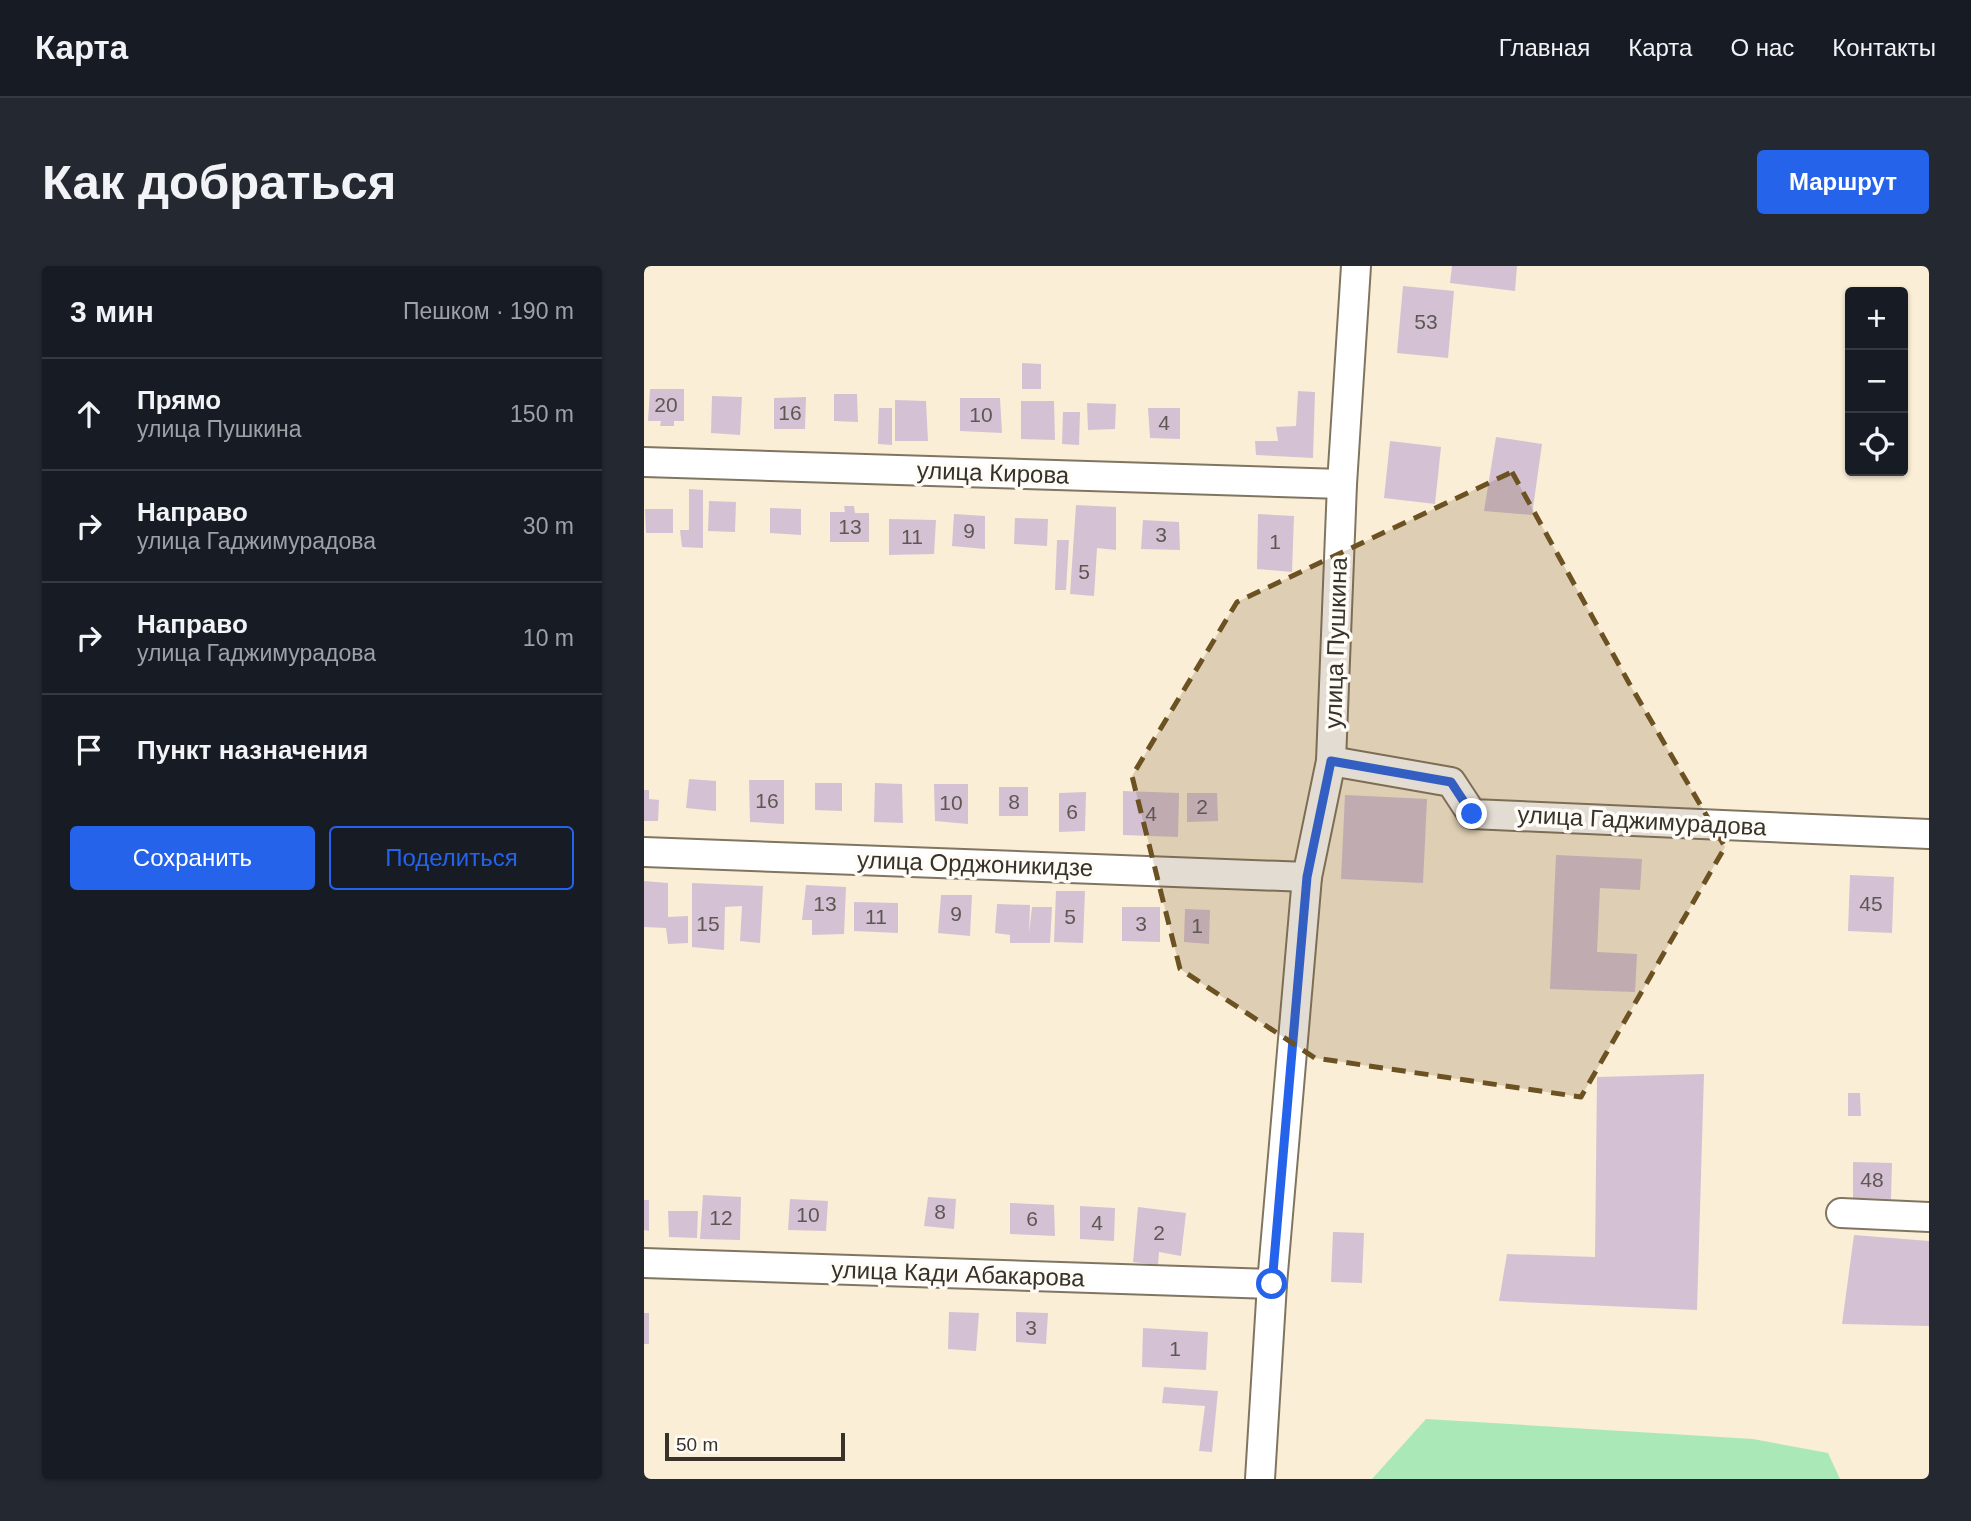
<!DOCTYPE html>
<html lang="ru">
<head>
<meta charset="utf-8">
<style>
	:root { --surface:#171b24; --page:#242831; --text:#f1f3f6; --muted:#9ea1a6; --line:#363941; --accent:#2563eb }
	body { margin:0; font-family:Arial,sans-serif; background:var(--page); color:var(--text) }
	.controls { position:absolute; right:21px; top:21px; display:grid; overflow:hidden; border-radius:7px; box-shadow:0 2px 5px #0004 }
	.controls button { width:63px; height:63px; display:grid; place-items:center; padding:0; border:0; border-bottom:2px solid var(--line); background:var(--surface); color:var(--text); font:35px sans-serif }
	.scale { position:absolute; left:21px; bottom:18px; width:180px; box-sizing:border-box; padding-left:7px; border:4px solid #37332a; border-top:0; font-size:19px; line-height:24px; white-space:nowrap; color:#37332a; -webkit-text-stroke:5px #fffcf8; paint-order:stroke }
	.stop { position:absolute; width:21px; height:21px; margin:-16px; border:5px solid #2563eb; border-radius:50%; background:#fff }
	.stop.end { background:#2563eb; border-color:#fff; box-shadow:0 2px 7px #0008 }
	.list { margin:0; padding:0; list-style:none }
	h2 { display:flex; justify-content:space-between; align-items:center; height:91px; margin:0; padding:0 28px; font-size:30px }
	h2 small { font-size:23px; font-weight:400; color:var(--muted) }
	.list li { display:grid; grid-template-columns:46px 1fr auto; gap:21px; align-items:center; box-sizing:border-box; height:112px; padding:0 28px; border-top:2px solid var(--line) }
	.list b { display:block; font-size:26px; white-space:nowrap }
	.list p { margin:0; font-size:23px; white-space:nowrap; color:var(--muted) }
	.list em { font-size:23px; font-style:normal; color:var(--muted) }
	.actions { display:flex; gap:14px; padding:21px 28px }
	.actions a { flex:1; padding:16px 0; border:2px solid var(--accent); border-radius:7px; text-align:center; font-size:24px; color:var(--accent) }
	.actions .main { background:var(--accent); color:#fff }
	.icon { flex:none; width:38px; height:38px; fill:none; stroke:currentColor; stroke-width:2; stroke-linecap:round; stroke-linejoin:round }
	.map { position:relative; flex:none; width:1285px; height:1213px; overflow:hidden; border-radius:7px }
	header { display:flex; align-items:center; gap:42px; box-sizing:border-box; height:98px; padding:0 35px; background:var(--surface); border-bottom:2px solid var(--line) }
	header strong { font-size:33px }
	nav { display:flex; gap:38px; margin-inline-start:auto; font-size:24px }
	.intro { display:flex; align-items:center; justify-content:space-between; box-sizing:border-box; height:168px; padding:0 42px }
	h1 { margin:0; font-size:49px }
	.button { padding:18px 32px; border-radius:7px; background:var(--accent); color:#fff; font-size:24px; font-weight:700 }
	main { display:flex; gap:42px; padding:0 42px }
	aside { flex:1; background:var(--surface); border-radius:7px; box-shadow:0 2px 5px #0004 }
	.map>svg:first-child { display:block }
	.green { fill:#aae9b7 }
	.building { fill:#d4c2d4 }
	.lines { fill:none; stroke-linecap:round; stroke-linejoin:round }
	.minor-casing { stroke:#807561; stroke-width:32 }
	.minor { stroke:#fff; stroke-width:28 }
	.route { stroke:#2563eb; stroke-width:9 }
	.marked { fill:#6c5123; fill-opacity:0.2; stroke:#6c5123; stroke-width:5; stroke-dasharray:14 9; stroke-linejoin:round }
	.labels { text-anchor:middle; stroke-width:7; stroke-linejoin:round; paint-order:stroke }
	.number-label { font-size:21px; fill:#5e5754 }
	.street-label { font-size:24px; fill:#37332a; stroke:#fffcf8 }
</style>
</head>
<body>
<header>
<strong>Карта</strong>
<nav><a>Главная</a><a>Карта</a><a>О нас</a><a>Контакты</a></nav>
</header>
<div class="intro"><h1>Как добраться</h1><a class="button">Маршрут</a></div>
<main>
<aside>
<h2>3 мин<small>Пешком · 190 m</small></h2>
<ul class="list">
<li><svg class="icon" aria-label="ahead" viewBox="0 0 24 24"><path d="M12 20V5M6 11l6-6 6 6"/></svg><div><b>Прямо</b><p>улица Пушкина</p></div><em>150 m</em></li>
<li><svg class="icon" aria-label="right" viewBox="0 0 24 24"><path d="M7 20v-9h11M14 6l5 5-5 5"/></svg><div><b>Направо</b><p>улица Гаджимурадова</p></div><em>30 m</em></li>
<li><svg class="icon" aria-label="right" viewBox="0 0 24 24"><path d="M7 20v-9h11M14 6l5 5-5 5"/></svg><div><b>Направо</b><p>улица Гаджимурадова</p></div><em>10 m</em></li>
<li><svg class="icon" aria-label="arrive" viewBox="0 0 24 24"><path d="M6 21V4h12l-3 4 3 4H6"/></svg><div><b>Пункт назначения</b></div></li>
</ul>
<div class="actions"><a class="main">Сохранить</a><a>Поделиться</a></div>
</aside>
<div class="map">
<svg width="1285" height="1213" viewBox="0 0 1285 1213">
	<rect width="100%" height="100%" fill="#faeed7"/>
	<path class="green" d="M782,1153l327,20 75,14 12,26h-468z"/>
	<g class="building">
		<path d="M808,0h65l-2,25 -65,-8z"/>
		<path d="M759,20l51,5 -6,67 -51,-5z"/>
		<path d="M378,97l19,1v25h-19z"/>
		<path d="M6,123h34v32h-10v5h-14l1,-5h-13z"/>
		<path d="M654,125l17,1 -2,66 -57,-3 -1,-14h23l-2,-14 20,-1z"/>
		<path d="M190,128h23l1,28 -24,-1z"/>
		<path d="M68,130l30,1 -2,38 -29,-2z"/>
		<path d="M162,131l-1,32h-31v-31z"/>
		<path d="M316,132h40l2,35 -42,-2z"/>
		<path d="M251,134l31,1 2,40h-33z"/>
		<path d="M377,135h33l1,39 -34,-1z"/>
		<path d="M443,137l29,1 -1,25 -27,1z"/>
		<path d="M235,142h13v37l-14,-1z"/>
		<path d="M504,142h32v31l-30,-1z"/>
		<path d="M419,146h17l-1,33 -17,-1z"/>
		<path d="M852,171l46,7 -10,71 -48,-4z"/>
		<path d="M746,175l51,6 -6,57 -51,-6z"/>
		<path d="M45,223l14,1v58l-21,-1 -2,-17h9z"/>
		<path d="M65,235l27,1 -1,30 -27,-1z"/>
		<path d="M432,239l40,2v43l-19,-2 -3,48 -24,-2z"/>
		<path d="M200,240h10l1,7h14v29h-39v-30h15z"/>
		<path d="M126,242l31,1v26l-31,-2z"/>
		<path d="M1,243h28v24h-27z"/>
		<path d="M310,248l31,2v33l-33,-3z"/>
		<path d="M614,248l36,2 -2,56 -35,-3z"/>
		<path d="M371,252l33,1 -1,27 -33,-2z"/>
		<path d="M245,253l47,1 -2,34 -45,1z"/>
		<path d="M499,254l36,2 1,28 -39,-1z"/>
		<path d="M413,274h12l-3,50h-11z"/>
		<path d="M45,513l27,2v30l-30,-3z"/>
		<path d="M105,514h35v44l-34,-2z"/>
		<path d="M171,517h27v28l-27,-1z"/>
		<path d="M231,517l27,1 1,39 -29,-1z"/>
		<path d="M290,518h34v40l-33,-3z"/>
		<rect x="355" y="521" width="29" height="29"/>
		<path d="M0,524h5v9l10,1 -1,21h-14z"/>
		<path d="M479,525l56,2 -1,44 -55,-2z"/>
		<path d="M442,526l-1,39 -26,1v-39z"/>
		<path d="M543,527h30l1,28 -31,1z"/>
		<path d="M701,529l82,4 -4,84 -82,-4z"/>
		<path d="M912,589l86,4 -2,31 -40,-2 -3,64 40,2 -2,38 -85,-3z"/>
		<path d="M1206,609l44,2 -2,56 -44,-2z"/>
		<path d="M0,615l24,2v34l20,-1v27l-20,1 -2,-16 -22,-1z"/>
		<path d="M48,617l71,3 -3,57 -20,-2 2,-35 -17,1 -1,43 -32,-3z"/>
		<path d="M162,619l40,2 -2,47 -32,1v-15h-10z"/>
		<path d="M412,625h29l-2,52 -29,-1z"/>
		<path d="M297,629h31l-2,41 -32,-3z"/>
		<path d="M210,636l44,1v30l-44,-2z"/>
		<path d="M353,638l33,1 -1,28 3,-26h20l-2,36h-40v-8l-15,-2z"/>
		<path d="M478,641h38v35l-38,-1z"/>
		<path d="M541,643l25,1 -1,34 -25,-2z"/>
		<path d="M1060,808l-7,236 -198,-9 8,-47 88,3 2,-180z"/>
		<path d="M1204,827h12l1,23h-13z"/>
		<path d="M1209,896l39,1 -1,36 -38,-1z"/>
		<path d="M59,929l38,2 -1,43 -40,-1z"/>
		<path d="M284,931l28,2 -2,30 -30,-3z"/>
		<path d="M146,933l38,2 -2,30 -38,-1z"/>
		<path d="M0,934h5v31l-5,-1z"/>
		<path d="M366,937l44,2 1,31 -45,-2z"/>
		<path d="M436,940l35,2 -1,33 -34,-2z"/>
		<path d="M494,941l48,6 -5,43 -22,-4 -1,13 -25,-3z"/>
		<path d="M24,945h30l-1,27 -28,-1z"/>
		<path d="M689,966l31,1 -2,50 -31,-1z"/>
		<path d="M1210,969l75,6v85l-87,-2z"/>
		<path d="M305,1046l30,1 -3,38 -28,-2z"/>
		<path d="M372,1046l32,1 -2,31 -30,-2z"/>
		<rect x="0" y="1047" width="5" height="31"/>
		<path d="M499,1062l65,4 -2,38 -64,-3z"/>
		<path d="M520,1121l54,4 -6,61 -13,-1 6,-45 -43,-3z"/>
	</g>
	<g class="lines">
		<g class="minor-casing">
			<g id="minor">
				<path d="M0,196l698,22"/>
				<path d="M687,495l120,21 21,32 457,20"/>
				<path d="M0,586l663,25"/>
				<path d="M1197,947l88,4"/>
				<path d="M0,997l628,21"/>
				<path d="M616,1213l12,-195 35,-407 24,-116 11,-277 14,-218"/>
			</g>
		</g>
		<use href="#minor" class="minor"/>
	</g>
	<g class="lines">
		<path class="route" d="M628,1018l35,-407 24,-116 120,21 21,32"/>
	</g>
	<path class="marked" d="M868,206l117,211 96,164 -144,250 -266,-39 -135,-89 -48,-193 105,-174z"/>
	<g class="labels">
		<g class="number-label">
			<text x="782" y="63">53</text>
			<text x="22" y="146">20</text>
			<text x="146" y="154">16</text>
			<text x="337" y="156">10</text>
			<text x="520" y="164">4</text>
			<text x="206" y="268">13</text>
			<text x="325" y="272">9</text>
			<text x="517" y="276">3</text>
			<text x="268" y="278">11</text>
			<text x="631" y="283">1</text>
			<text x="440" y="313">5</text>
			<text x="123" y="542">16</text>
			<text x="370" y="543">8</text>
			<text x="307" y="544">10</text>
			<text x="558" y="548">2</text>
			<text x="428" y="553">6</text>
			<text x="507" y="555">4</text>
			<text x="181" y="645">13</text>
			<text x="1227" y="645">45</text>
			<text x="312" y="655">9</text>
			<text x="232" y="658">11</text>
			<text x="426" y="658">5</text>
			<text x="64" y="665">15</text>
			<text x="497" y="665">3</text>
			<text x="553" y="667">1</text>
			<text x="1228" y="921">48</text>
			<text x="296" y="953">8</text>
			<text x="164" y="956">10</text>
			<text x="77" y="959">12</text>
			<text x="388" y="960">6</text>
			<text x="453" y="964">4</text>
			<text x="515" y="974">2</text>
			<text x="387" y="1069">3</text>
			<text x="531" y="1090">1</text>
		</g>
		<g class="street-label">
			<text transform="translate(349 207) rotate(2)" y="8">улица Кирова</text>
			<text transform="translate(692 377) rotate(-88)" y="8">улица Пушкина</text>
			<text transform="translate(998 555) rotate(3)" y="8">улица Гаджимурадова</text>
			<text transform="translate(331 598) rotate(2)" y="8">улица Орджоникидзе</text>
			<text transform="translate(314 1008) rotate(2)" y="8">улица Кади Абакарова</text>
		</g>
	</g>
</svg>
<div class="controls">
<button>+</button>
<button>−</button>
<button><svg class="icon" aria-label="locate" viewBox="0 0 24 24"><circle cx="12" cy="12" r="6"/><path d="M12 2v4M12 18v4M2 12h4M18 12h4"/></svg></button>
</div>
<div class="scale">50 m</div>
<div class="stop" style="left:628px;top:1018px"></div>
<div class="stop end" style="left:828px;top:548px"></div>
</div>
</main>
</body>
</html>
